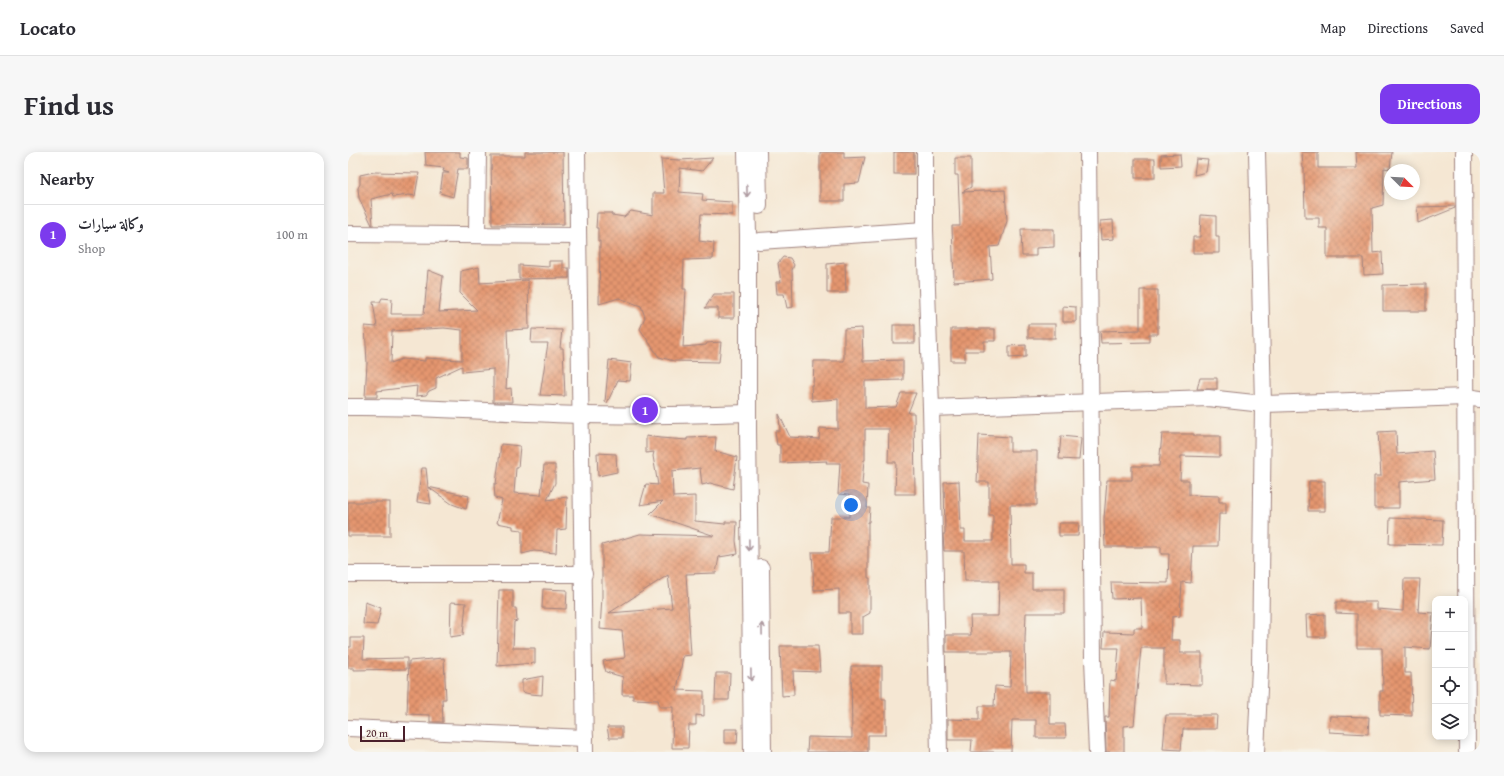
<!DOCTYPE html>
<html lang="en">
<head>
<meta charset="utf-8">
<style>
	:root { --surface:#fff; --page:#f7f7f7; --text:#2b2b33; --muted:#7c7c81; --line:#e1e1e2; --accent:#7c3aed }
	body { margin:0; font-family:"Gentium Book Plus",Amiri,serif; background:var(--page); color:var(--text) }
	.controls { position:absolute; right:12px; bottom:12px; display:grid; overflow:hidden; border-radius:8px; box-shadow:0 2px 10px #0003 }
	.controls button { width:36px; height:36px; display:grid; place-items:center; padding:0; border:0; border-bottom:1px solid var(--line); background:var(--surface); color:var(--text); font:20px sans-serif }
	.compass { position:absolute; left:1036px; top:12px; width:36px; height:36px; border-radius:50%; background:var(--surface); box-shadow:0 2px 10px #0003; rotate:114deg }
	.scale { position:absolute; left:12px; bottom:10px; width:45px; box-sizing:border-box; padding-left:4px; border:2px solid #4a1f2b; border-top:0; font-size:11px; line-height:14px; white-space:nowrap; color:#4a1f2b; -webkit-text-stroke:3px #f7f3e8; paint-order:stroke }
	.you { position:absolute; left:503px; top:353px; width:14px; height:14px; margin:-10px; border:3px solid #fff; border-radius:50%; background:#1a73e8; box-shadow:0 0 0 6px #1a73e833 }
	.badge { display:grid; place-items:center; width:26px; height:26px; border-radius:50%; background:var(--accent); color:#fff; font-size:13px; font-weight:700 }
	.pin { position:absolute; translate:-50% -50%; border:2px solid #fff; box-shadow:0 1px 4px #0006 }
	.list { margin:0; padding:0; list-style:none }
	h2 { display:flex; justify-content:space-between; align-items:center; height:52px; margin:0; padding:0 16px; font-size:17px }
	h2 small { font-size:13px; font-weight:400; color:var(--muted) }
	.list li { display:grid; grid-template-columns:26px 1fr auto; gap:12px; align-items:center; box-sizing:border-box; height:60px; padding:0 16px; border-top:1px solid var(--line) }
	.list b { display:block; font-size:15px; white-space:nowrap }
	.list p { margin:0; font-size:13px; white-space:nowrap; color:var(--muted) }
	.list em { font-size:13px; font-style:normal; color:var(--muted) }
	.icon { flex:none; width:22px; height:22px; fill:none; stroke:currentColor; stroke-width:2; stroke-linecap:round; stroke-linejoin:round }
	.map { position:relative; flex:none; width:1132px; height:600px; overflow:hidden; border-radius:12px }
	header { display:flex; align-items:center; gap:24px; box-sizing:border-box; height:56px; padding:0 20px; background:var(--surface); border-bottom:1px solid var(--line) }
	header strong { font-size:19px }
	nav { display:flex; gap:22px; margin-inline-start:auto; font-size:14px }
	.intro { display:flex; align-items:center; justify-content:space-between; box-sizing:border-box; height:96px; padding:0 24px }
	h1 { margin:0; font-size:28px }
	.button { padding:10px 18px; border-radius:12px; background:var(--accent); color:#fff; font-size:14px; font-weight:700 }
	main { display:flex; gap:24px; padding:0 24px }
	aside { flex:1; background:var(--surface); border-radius:12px; box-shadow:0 2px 10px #0003 }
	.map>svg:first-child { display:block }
	.building { fill:url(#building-cross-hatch); fill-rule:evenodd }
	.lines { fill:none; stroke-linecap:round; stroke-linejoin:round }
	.minor-casing { stroke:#a0837f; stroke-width:18 }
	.minor { stroke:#fff; stroke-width:16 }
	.oneway { stroke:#ae9aa0 }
</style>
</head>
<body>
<header>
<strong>Locato</strong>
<nav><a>Map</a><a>Directions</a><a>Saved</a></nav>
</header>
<div class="intro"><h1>Find us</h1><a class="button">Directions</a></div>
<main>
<aside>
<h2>Nearby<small></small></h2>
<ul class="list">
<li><span class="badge">1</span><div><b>وكالة سيارات</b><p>Shop</p></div><em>100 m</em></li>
</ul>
</aside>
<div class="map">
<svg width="1132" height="600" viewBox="0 0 1132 600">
	<defs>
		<pattern id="building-cross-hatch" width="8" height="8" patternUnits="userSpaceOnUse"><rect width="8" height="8" fill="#e59670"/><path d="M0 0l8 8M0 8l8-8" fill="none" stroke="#bc7a5c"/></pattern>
	</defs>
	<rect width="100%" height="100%" fill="#f7f3e8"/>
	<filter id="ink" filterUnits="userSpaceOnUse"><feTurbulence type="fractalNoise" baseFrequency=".025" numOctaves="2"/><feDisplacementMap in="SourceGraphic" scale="8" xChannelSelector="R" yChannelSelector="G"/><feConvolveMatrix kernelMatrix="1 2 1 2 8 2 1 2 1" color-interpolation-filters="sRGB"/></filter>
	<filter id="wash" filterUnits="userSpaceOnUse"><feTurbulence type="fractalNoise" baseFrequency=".012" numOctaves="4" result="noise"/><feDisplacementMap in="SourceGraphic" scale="16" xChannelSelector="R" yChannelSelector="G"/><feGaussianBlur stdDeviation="0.9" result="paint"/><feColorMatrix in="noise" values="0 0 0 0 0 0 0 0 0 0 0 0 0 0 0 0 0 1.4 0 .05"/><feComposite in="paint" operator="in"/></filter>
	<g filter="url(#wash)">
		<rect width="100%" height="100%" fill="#f5e7d3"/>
		<g id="blocks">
			<g class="building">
				<path d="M77,0h35v5l8,1v11h-10l-5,28 -13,-4 3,-20h6l-6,-2 1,-3 -18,-2z"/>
				<path d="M177,0h38l1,72 -72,1 -1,-69h34z"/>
				<path d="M472,0h24v6l21,-1 -6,26 -15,1v17h-24z"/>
				<rect x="546" y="0" width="20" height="22"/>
				<path d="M954,0h16v16h39l-1,-16h36l-2,17 -6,-1 -1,37 -11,3 1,45 9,-1 1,22 -19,1 -1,-17h-36v-30h-8v-10h-14l-1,-50h-1z"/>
				<path d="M832,2l1,12 -20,1v-12z"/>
				<path d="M365,6l-11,13 -22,-3 -1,24 24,2 -1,6 30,2v13l-31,-1 -2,27 15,2 -1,16 -29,1 -1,29h3l-3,58 23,-2 1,-2 14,-1 -2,20 -45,-1 -15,-4 -19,-28 5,-12 -4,-11 -22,-8 -20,6 1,-63h-2v-13h-2l1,-15h14l1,2 12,2 7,-6 22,4v-22h11l-3,-34 19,1z"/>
				<path d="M607,6h16v29l-9,5 43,-2 2,31 -8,25 -9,1 2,32 -38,3 -2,-56h8l-2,-51h-3z"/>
				<rect x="787" y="7" width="20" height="19"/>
				<path d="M848,7l12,1 -2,12 -12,3z"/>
				<path d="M26,20l45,1 -4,23 -6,-1 -16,2 -1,-3 -21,5 2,26h-1l-13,-27 -1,-10 2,-4v-9z"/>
				<path d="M1107,54v2l-37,15 -1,-16z"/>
				<path d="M853,63l15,1v21h3v16h-26v-16h7z"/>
				<path d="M765,68l1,19 -13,1 -1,-19z"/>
				<path d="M673,77h33v18l-18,1v8h-14z"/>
				<path d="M435,105l7,1 4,7 -2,5 1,37 -6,1 -3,-14h-7l-1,-12h5l-3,-19z"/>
				<path d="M201,109h14v7h6v10l-50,1v-14l30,2z"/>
				<path d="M497,110l1,31h-19v-29z"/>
				<path d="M131,115l1,16 48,-3 1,49 -22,1 1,23 -2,36 5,-1 1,14h-19v-33l-31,3v-6l-26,12v10l-7,3 -3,4 -10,1 1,-10 -40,5v6h-12l2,-34 -2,-37 12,1 -4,-25h7l2,-4 10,1 -1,15h33l4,-44 15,6 -4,36 38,-2 -17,-17 1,-22zM96,176l18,2v30l-37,-2v3l-23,-2 -11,4 1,-32z"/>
				<path d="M1078,132v27h-43v-26z"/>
				<path d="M792,138h18v44h-9v8l-48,1 -1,-12 40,-1z"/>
				<path d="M366,142h20v24h-16v-10h-13z"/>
				<path d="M715,154l13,1v15h-13z"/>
				<rect x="680" y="172" width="27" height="14"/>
				<rect x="545" y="173" width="22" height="18"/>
				<path d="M514,176l1,33 40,-1v20l-38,1v27l31,-1 5,-14h15l-8,20h6l1,81h-20l1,-32h-8l1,-33h-24v31h-1l-2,24 6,1 -1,23h3l-1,14h-1v56h2v35l-7,4v17h-13v-21h-11v-24l-25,1 -2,-38h17l2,-35h18v-22l-11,-1 2,-31h-14l1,-2 -47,2v-18h-3l-2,-14h5l-1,-17 11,23 29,2 1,-11 18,1v-30l-26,2 -1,-16h2l1,-24h30v-32z"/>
				<path d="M184,177l30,1 -2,18h3l2,48 -25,-1 8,-52h-17z"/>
				<path d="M603,177h44v12h-11v10h-19v10h-14z"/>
				<path d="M678,193v12l-17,1v-12z"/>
				<path d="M261,208l23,3 -2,18 -12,-1 -11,23 -2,-1z"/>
				<path d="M852,226h17v11h-20z"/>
				<path d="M1048,279l1,23 36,-3 2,28 -36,3v26h-25v-32h7l-3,-44z"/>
				<path d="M814,282h32v2h26v21l-39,-1 -1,24h9v15l30,1v6h7v12h-7l-1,32h-25l-2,37 -9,-1 -2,34 -8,1 -1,23h9v13h22v32l-38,-1v-36h-23l-7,77 -10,1v26h-18l-1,-35h4l1,-37 6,1 3,-33h-16l1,-16 30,1v-5h8l-1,-30 -29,1 -1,-17 57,1 1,-29h-8v-7h-56l-1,-28 3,-39h25v-14h27z"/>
				<path d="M631,283l31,2v14h27v54h-27l1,59h13v9h8v16h32v24h-38l-1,26 1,53h24v32h15l1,14h-30v-18h-24l-1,32h-40l1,-12h-24v-21l31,1v-14h15l1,-20 15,1 1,-35h-65v-17h25l-1,-19h28l1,-35h-34l-1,-30h-20l-1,-17h2l-1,-52 15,-1 2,49h4v11h28v-26h-4v-33h-12z"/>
				<path d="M298,284l14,2 27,2v-2l29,-1 -1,14 22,6 -4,32 -23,-6 -8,2 -2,-17 -28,3 1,26 22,-1v25l30,3v-2h12l-1,19 2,13 -19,3 -3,16 -30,1 5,81 -8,1 -6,34 27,1v25l-8,-1v10h-7l-1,23h-16l1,-41h-13l-2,-7 -25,-1v-4h-11l1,-18 -17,-5 -3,-11 22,-3 -3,-27 -22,-2 2,-32v-52l38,-11 75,2 -65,-22 13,-13 -23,4 6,-21 12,1 -5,-29 1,-4 -8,1zM320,423l4,33 -63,5z"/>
				<path d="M713,284l20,2 -2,22 -20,-1z"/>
				<path d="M153,292l19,2 -2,22h-2l-2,25 27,2 3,-30h11v18l-8,17 20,-3 -1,32 -9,1 -1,23 -22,-2 -12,3v-24l-9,-1v-3l-16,-3 5,-23 -7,-2 -1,-14h2z"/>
				<path d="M249,301l19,1 1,18 -19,4z"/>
				<path d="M74,316h4l2,19 41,9 -3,13 -14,-5 -24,-17 3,17 -14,-2z"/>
				<path d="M961,329h16v30h-17z"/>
				<rect x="0" y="350" width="42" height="34"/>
				<path d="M1042,366l53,2 -1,25 -53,-1z"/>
				<path d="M711,371h20l-1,13h-19z"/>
				<path d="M1056,427h16l-2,33 15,1 -3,36 -25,-2v26h6l1,43 -32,-1v-24h3l-1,-43h-25v-34l-21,-1v-11h41v7l26,2z"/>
				<path d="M195,437l24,1 -1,19 -24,-1z"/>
				<path d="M151,438h14v18h3l1,13 -3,1 -1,26h22v15l-38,3z"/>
				<path d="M17,450l16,6 -4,17 -14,-1z"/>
				<path d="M103,450l15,1 -3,32 -13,2z"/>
				<path d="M977,462v23h-18l-1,-22z"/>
				<path d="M3,486h13l-1,21 44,-1v11l-53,1v-2h-6v-21h3z"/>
				<path d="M432,494h38l2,26 -27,-1 1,24 -12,1z"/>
				<path d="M96,506l2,41h-4l1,23h-13v-7l-23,-1 2,-53z"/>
				<path d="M503,514h31v33h4v34h-1v2h-17v17h-61l1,-15 44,1z"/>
				<path d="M368,521h14l-1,27h-14z"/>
				<path d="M195,524l-1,19 -12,-1 -8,-2v-12z"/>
				<path d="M818,563h51l-1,14h-33l-2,21 -18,-1z"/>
				<path d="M982,564l39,1 -1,17 -39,-2z"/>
				<path d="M259,575h15v11h-13z"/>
				<path d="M376,577h14l-1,14h-13z"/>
			</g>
		</g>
	</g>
	<g filter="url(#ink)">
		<use href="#blocks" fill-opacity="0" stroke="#a0837f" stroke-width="1"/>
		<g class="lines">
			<g class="minor-casing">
				<g id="minor">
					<path d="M229,0l8,600"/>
					<path d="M398,0l2,83v196l4,321"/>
					<path d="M410,0l1,54"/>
					<path d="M577,0v78l6,178 8,344"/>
					<path d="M740,0l5,507 4,93"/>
					<path d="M1116,0l3,600"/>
					<path d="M0,82l230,2"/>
					<path d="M129,82l1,-82"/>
					<path d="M411,89l166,-11"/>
					<path d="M0,255c78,-1 155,6 233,8 56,1 112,0 167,-2"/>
					<path d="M583,256l277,-10 55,6 203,-7 14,2"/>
					<path d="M413,416l2,184"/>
					<path d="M0,422h236"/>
					<path d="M0,576l237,10"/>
					<path d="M908,600l4,-84 3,-264 -6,-252"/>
				</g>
			</g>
			<use href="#minor" class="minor"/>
		</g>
		<defs><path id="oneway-shaft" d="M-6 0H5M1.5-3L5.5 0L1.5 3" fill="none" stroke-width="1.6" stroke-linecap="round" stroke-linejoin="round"/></defs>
		<g class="oneway">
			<use href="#oneway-shaft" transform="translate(399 39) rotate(89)"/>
			<use href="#oneway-shaft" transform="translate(401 393) rotate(89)"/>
			<use href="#oneway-shaft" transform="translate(414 477) rotate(-91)"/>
			<use href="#oneway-shaft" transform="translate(403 523) rotate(89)"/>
		</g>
	</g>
</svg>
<div class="controls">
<button>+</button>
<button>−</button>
<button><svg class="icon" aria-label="locate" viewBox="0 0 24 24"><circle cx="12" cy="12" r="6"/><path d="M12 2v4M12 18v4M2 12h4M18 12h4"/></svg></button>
<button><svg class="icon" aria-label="layers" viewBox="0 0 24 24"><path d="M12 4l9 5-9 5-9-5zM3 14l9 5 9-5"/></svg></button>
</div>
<svg class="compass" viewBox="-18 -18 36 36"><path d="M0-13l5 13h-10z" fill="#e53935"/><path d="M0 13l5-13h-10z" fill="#7c7c81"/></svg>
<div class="scale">20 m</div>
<div class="you"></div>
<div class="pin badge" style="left:297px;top:258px">1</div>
</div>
</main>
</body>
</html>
